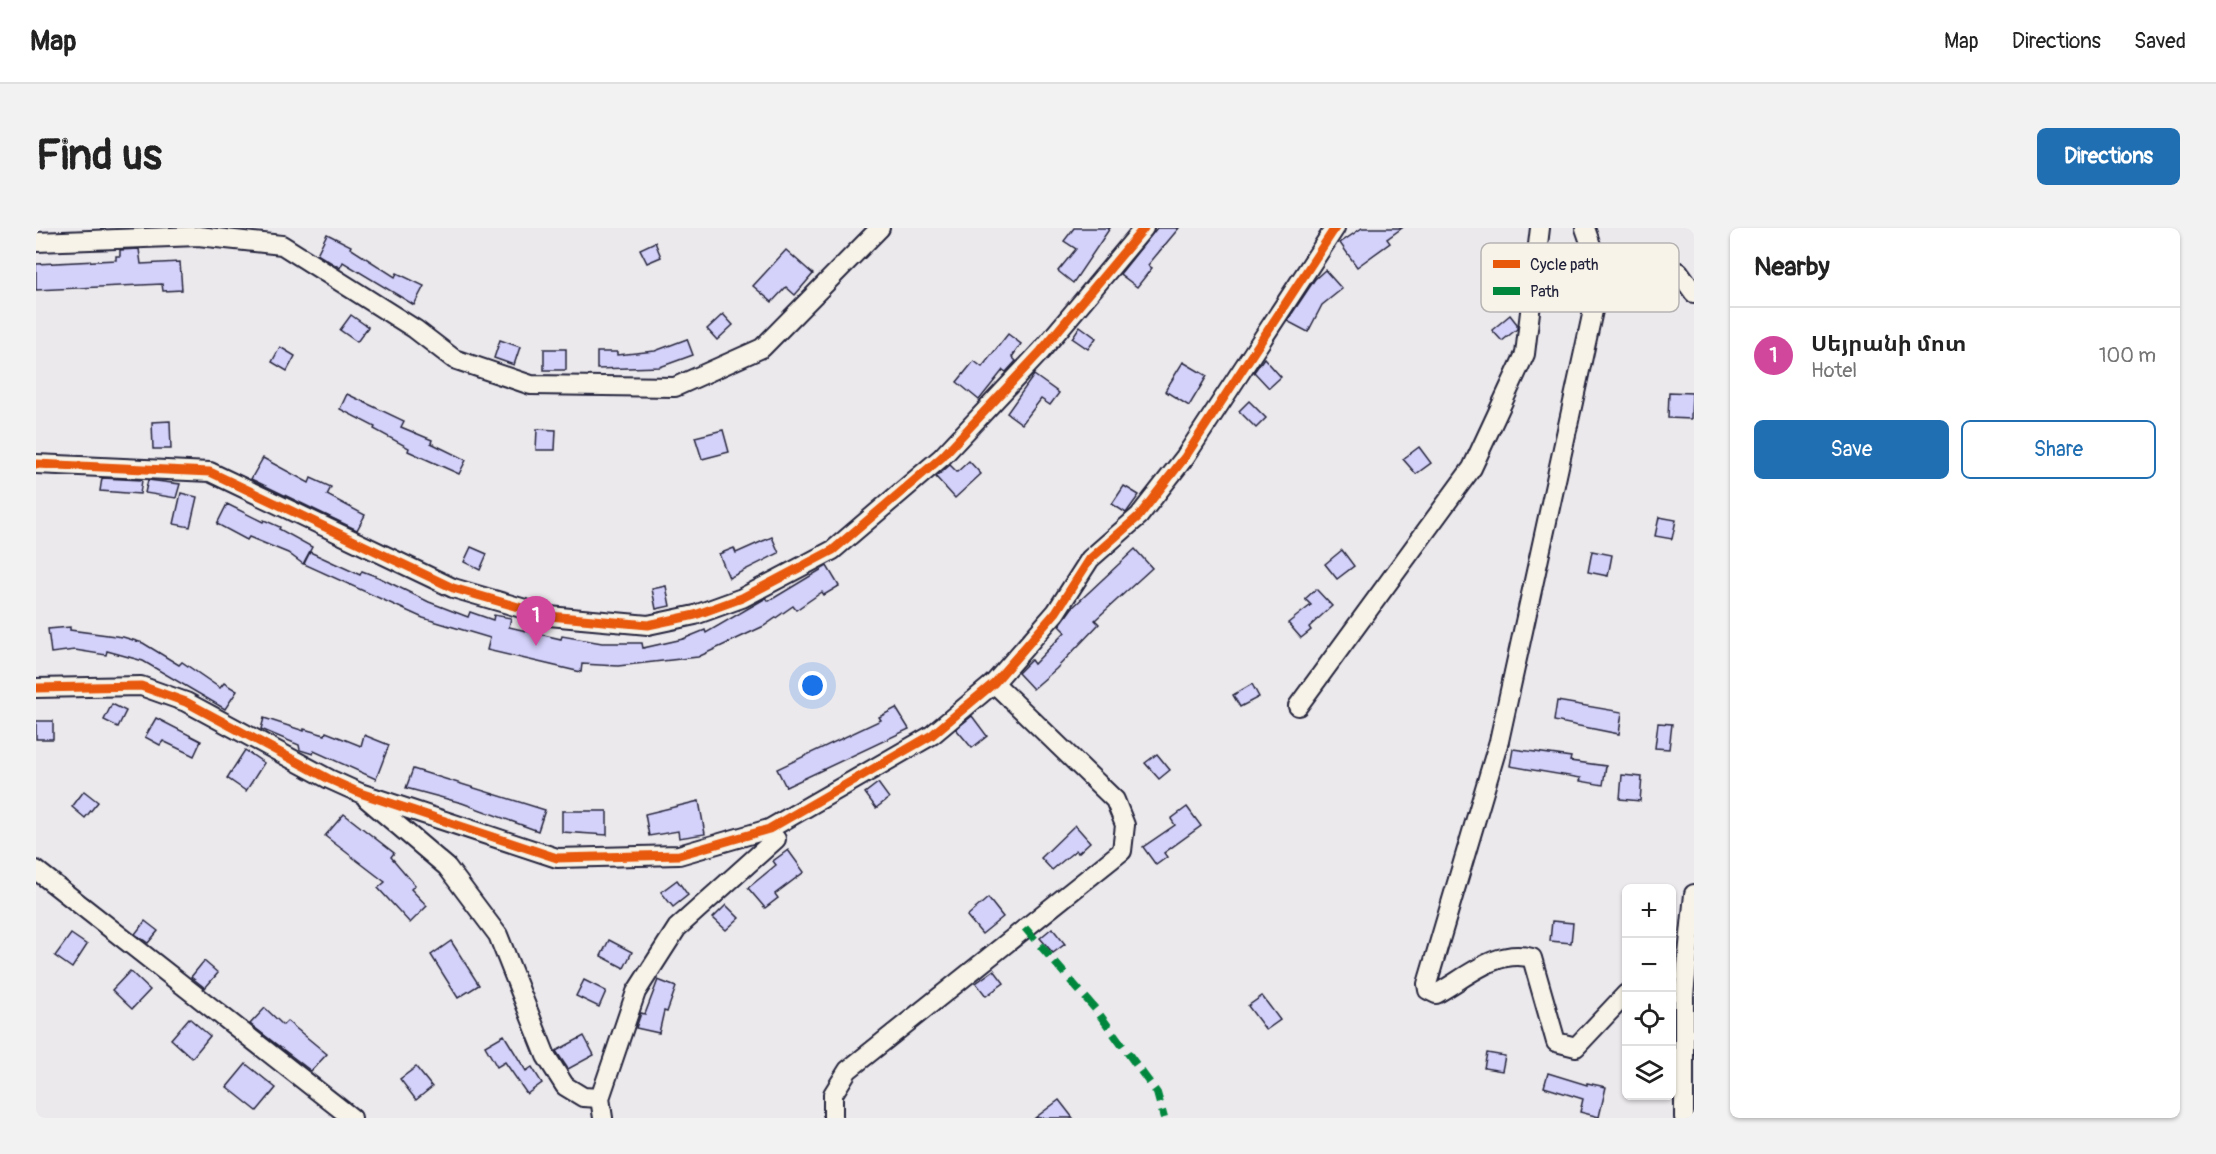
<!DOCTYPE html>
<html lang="en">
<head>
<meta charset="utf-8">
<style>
	:root { --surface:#fff; --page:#f2f2f2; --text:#222; --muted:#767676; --line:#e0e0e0; --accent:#1f6fb2 }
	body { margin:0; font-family:Pangolin,"Noto Sans Armenian",sans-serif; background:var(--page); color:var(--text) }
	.controls { position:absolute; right:18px; bottom:18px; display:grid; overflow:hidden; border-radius:9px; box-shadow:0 2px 4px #0004 }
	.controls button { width:54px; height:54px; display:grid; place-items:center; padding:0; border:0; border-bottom:2px solid var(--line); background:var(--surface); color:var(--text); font:30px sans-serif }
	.you { position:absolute; left:777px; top:458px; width:21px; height:21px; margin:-15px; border:4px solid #fff; border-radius:50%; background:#1a73e8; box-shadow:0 0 0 9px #1a73e833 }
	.badge { display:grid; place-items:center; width:39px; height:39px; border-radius:50%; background:var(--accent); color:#fff; font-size:20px; font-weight:700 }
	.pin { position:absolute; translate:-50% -50px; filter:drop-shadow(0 2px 3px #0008) }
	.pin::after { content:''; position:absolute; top:32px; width:21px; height:18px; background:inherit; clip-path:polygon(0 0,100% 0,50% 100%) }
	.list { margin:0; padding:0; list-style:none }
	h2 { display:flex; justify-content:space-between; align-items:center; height:78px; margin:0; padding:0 24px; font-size:26px }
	h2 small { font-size:20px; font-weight:400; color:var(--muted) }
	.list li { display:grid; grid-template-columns:39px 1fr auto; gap:18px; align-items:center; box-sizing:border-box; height:96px; padding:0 24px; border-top:2px solid var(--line) }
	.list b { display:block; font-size:22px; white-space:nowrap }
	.list p { margin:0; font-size:20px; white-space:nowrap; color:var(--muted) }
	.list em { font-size:20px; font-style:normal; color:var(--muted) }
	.actions { display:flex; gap:12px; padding:18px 24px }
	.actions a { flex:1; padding:14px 0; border:2px solid var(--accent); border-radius:9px; text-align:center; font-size:21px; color:var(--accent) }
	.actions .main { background:var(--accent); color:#fff }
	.icon { flex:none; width:33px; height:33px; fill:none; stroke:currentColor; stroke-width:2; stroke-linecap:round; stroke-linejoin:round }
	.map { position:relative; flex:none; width:1658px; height:890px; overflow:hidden; border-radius:9px }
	header { display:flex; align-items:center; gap:36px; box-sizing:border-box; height:84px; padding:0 30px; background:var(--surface); border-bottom:2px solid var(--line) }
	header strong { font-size:28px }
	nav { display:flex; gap:33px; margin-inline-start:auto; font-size:21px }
	.intro { display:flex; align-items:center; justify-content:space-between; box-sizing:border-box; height:144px; padding:0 36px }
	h1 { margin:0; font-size:42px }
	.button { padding:15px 27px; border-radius:9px; background:var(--accent); color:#fff; font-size:21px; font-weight:700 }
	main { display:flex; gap:36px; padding:0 36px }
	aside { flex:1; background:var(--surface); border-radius:9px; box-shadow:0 2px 4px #0004 }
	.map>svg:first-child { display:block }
	.building { fill:#d4d1fa; stroke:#22223b; stroke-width:1.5 }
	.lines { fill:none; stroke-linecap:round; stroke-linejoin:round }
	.minor-casing { stroke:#22223b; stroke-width:22 }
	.minor { stroke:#f7f3e8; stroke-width:18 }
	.quiet { stroke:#00873e; stroke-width:8; stroke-dasharray:15 8; stroke-linecap:butt }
	.cycleway-casing { stroke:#f7f3e8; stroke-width:13 }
	.cycleway { stroke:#e8590c; stroke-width:9 }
	.key { fill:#f7f3e8; stroke:#b7b4b4; stroke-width:1.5 }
	.key-label { font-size:16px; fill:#22223b }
</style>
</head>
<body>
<header>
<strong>Map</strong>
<nav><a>Map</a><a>Directions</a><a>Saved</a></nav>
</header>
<div class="intro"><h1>Find us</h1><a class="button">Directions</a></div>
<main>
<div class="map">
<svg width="1658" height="890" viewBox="0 0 1658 890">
	<rect width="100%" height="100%" fill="#ece9ed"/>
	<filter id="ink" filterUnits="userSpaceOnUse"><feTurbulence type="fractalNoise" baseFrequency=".0167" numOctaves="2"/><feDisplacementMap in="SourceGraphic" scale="12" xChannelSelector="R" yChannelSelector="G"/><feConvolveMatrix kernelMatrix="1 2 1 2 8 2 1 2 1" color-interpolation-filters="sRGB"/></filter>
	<g filter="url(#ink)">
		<g class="building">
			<path d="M1038,0h36l-37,55 -15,-12 18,-22 -12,-8z"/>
			<path d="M1121,0h22l-31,37 4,3 -15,19 -17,-13z"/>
			<path d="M1326,0h40l-15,11 3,4 -33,24 -17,-24z"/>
			<path d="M291,6l24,12 -1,2 45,29 2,-4 27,13 -10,19 -71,-43 -3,6 -23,-14z"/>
			<path d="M619,14l6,15 -14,6 -7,-14z"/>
			<path d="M103,21l2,15 39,-2 2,28 -19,1 -1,-7 -126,6v-26l80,-4v-4h4v-6z"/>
			<path d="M750,22l27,24 -18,21 -9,-8 -14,15 -19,-16z"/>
			<path d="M1289,42l17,19 -20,16 -14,27 -21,-11 28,-42z"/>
			<path d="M687,86l10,11 -16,15 -10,-11z"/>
			<path d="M315,87l17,12 -11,15 -17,-12z"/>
			<path d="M1474,87l7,9v5l-15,12 -10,-11z"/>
			<path d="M1044,98l16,12 -8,11 -16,-11z"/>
			<path d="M972,106l13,10 -9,13 4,4 -10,11 -3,-2 -24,30 -22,-18 17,-21 8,6z"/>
			<path d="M651,111l6,16 -33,12 -63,2v-17h20v3l38,-4z"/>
			<path d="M464,112l20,7 -6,18 -20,-7z"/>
			<path d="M244,119l15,9 -8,15 -15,-9z"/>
			<rect x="508" y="121" width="22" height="21"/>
			<path d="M1228,130l17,19 -12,11 -15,-16z"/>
			<path d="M1147,134l24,14 -18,30 -24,-15z"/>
			<path d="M998,147l25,18 -9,12 -9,-6 -19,25 -15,-11z"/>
			<path d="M1633,164l23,1 -1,26 -23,-1z"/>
			<path d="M311,166l57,27 -3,6 31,13 -1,3 35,17 -7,14 -51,-23 1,-3 -35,-19 1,-2 -35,-18z"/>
			<path d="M1213,173l17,17 -10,10 -17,-17z"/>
			<path d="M134,193l1,28h-18l-1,-27z"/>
			<path d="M501,201l19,1 -1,20h-19z"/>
			<path d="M687,202l6,22 -27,7 -7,-22z"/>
			<path d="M1383,219l12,16 -15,11 -13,-15z"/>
			<path d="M227,230l46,25 2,-5 20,9 -4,8 38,20 -8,15 -106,-51z"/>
			<path d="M933,233l12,13 -26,24 -19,-21 14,-12 7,7z"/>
			<path d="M66,250l40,2 -2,14 -40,-3z"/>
			<path d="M112,252l32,4 -4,14 -31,-5z"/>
			<path d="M1088,258l15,9 -13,18 -14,-9z"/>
			<path d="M145,265l16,4 -7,30 -16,-3z"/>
			<path d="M191,276l36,18 1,-2 16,7 -1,2 33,18 -9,17 -15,-11 -39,-16 -2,3 -30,-16z"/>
			<path d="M1623,289l17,3 -4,19 -17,-3z"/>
			<path d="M736,309l7,16 -50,25 -10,-24 15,-6 2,5z"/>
			<path d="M435,319l16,7 -7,16 -16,-8z"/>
			<path d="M1099,321l17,19 -57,52 4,4 -43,45 -23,20 -15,-16 13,-13 3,4 31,-32 -6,-6 13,-18z"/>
			<path d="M1306,322l12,16 -17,13 -12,-15z"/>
			<path d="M1556,323l20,4 -4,21 -20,-4z"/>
			<path d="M274,324l50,23 2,-4 16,6 51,25 39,15 2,-5 23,8 1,-5 17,3 -2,9 52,12 1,-3 40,7h40l1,5 40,-9 22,-9 1,3 60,-35 3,3 58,-35 12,20 -15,9 -2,-3 -26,18 -3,-4 -29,20 -66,31 -80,9 -36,-2 -1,8 -94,-22 3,-12 -67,-20 -119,-54z"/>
			<path d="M630,358l4,20 -14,3 -4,-20z"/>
			<path d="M1280,361l16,17 -23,21 2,3 -10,8 -13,-15 23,-18 -6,-6z"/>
			<path d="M34,399v3l53,7 20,6 36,22 3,-3 38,26 4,-5 13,8 -12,18 -82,-48 -36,-10 -1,4 -31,-5 -24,3 -3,-24z"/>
			<path d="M1216,456l7,13 -19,10 -7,-12z"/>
			<path d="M1521,473l65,11 -3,22 -65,-13z"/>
			<path d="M76,476l14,7 -8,16 -14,-7z"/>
			<path d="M860,480l13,21 -123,58 -9,-18 104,-49 -2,-3z"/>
			<path d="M936,488l15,20 -15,12 -16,-19z"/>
			<path d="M120,490l45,23 -7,15 -31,-15 -3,4 -15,-8z"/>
			<path d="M228,490l40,13v-2l21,6 1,-3 35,14 3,-11 25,10 -13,34 -62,-28 -1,3 -13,-4 -1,-5 -38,-16z"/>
			<rect x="0" y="493" width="17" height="18"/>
			<path d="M1622,495l14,1 -3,25 -14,-1z"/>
			<path d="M1477,521l58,8 -1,4 36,5 -3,19 -23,-4 1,-3 -71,-12z"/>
			<path d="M209,522l19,13 -18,28 -19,-13z"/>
			<path d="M1121,526l13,16 -11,9 -14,-16z"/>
			<path d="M377,541l132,41 -7,21 -76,-28 -56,-15z"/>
			<path d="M1586,547l20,2 -2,24 -20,-2z"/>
			<path d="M842,555l11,15 -13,10 -11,-15z"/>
			<path d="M48,563l14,11 -13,16 -13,-11z"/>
			<path d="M663,573l6,33 -26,4 -1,-7 -29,5 -4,-22z"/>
			<path d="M1151,579l14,19 -37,27 3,4 -11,8 -13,-18 32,-22 -4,-6z"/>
			<path d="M526,583h45v24l-45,-3z"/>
			<path d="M308,586l50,39 -3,4 24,28 -4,4 16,17 -17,17 -32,-35 7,-6 -60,-46z"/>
			<path d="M1039,597l15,17 -12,11 -2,-3 -24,20 -11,-12z"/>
			<path d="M752,622l16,22 -29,22 3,4 -13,10 -17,-20 28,-23 -3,-4z"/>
			<path d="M641,652l11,15 -15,12 -12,-15z"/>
			<path d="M952,670l15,19 -21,17 -15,-18z"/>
			<path d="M690,677l13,13 -13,12 -13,-12z"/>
			<path d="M109,693l13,10 -10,12 -13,-9z"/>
			<path d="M1516,693l21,2 -2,20 -21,-2z"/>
			<path d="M1016,700l13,16 -12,9 -13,-15z"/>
			<path d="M35,706l16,11 -15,23 -17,-12z"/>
			<path d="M573,712l23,12 -8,16 -23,-12z"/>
			<path d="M415,713l28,44 -21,13 -27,-43z"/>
			<path d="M168,733l14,12 -13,15 -14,-11z"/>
			<path d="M958,742l10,13 -18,13 -10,-13z"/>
			<path d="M94,743l20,19 -18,19 -20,-19z"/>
			<path d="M548,752l22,11 -7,16 -23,-11z"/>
			<path d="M622,752l18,7 -9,25 -3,-1 -5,22 -23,-5 5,-15 4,1z"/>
			<path d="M1226,768l18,24 -14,10 -18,-24z"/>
			<path d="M229,780l18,17 4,-4 40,33 -16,17 -61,-47z"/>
			<path d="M153,790l21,18 -18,22 -21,-19z"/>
			<path d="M468,807l22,36 6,-4 10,16 -15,11 -22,-32 -8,5 -12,-21z"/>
			<path d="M548,808l10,19 -26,14 -12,-18z"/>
			<path d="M1451,825l18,3 -3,15 -18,-3z"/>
			<path d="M210,836l30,24 -19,23 -30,-24z"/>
			<path d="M380,839l16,20 -16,13 -16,-21z"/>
			<path d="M1512,845l39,12v-2l19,4 -7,30 -19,-5 3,-13 -39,-12z"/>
			<path d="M1023,872l14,18h-38z"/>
		</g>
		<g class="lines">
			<g class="minor-casing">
				<g id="minor">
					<path d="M1549,0l16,46 -102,467 -72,243 1,6 8,4c30,-16 60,-46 96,-36l24,84 20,5 50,-53"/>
					<path d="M0,14l162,-6 84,9 133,84 39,30 77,26 144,2 87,-39 118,-120"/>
					<path d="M1565,46l78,-2 15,21"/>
					<path d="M0,236l174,8 243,116 96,28 99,9 47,-10 47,-17 91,-48 109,-93 99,-106 103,-123"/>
					<path d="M0,460l105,-2 45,16 143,77 31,14 197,65 122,-3 90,-26 163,-94 62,-52 62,-71 34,-53 49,-43 46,-59 150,-229"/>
					<path d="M1262,478l174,-238 53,-114 15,-126"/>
					<path d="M331,571l80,68 51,68 48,121 19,30 18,11 17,1"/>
					<path d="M0,642l316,248"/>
					<path d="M567,890l-3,-20 36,-106 41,-64 99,-89"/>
					<path d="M797,890v-24l15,-24 274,-219 3,-26 -10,-25 -121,-117"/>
					<path d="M1648,890v-122l10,-102"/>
				</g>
			</g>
			<use href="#minor" class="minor"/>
			<path class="quiet" d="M989,700l72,83 60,82 7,25"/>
			<g class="cycleway-casing">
				<g id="cycleway">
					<path d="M0,236l174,8 243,116 96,28 99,9 47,-10 47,-17 91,-48 109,-93 99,-106 103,-123"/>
					<path d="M0,460l105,-2 45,16 143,77 31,14 197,65 122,-3 90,-26 163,-94 62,-52 62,-71 34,-53 49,-43 46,-59 150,-229"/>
				</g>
			</g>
			<use href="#cycleway" class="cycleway"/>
		</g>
	</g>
	<rect x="1445" y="15" width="198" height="69" rx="9" class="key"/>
	<rect x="1457" y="32" width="27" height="8" fill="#e8590c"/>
	<rect x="1457" y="59" width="27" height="8" fill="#00873e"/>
	<g class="key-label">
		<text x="1494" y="42">Cycle path</text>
		<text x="1494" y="69">Path</text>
	</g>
</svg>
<div class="controls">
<button>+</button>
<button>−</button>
<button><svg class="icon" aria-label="locate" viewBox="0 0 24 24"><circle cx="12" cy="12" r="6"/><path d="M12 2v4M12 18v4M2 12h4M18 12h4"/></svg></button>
<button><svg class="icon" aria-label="layers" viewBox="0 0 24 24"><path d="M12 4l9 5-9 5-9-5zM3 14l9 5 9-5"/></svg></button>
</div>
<div class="you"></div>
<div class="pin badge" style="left:500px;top:418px;background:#d1479c">1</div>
</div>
<aside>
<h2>Nearby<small></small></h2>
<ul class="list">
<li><span class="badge" style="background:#d1479c">1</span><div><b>Սեյրանի մոտ</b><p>Hotel</p></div><em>100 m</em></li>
</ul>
<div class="actions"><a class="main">Save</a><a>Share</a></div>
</aside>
</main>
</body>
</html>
